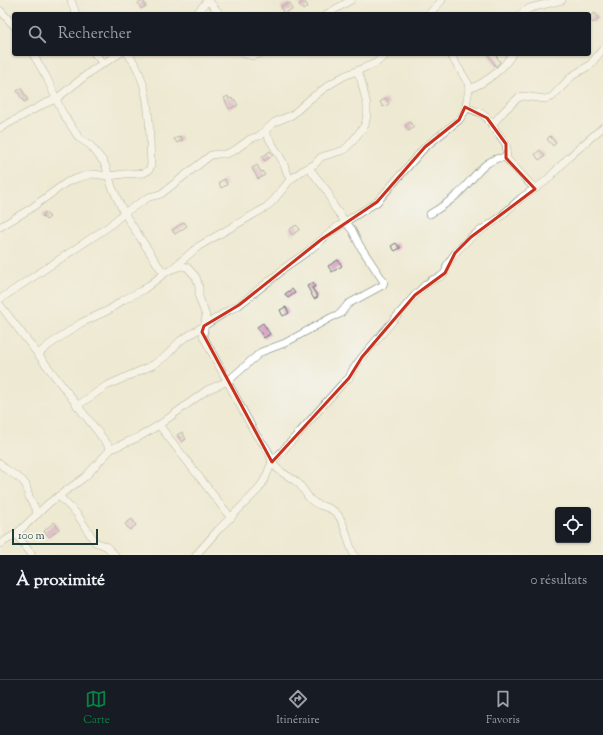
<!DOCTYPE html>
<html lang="fr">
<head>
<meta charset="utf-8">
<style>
	:root { --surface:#171b24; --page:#20242c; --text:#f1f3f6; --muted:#9ea1a6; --line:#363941; --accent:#0b8043 }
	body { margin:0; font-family:"Sorts Mill Goudy",serif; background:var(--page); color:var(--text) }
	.controls { position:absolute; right:12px; bottom:12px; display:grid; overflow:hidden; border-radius:4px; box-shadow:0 1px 3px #0004 }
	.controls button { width:36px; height:36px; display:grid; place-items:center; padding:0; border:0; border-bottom:1px solid var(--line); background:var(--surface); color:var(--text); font:20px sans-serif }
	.scale { position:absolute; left:12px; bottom:10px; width:86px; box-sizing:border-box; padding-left:4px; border:2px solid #1f3d34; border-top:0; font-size:11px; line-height:14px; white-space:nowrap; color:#1f3d34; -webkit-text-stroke:3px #f6f6f2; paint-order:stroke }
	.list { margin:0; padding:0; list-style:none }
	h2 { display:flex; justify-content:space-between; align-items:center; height:52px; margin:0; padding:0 16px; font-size:17px }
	h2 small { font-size:13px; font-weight:400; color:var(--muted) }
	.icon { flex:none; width:22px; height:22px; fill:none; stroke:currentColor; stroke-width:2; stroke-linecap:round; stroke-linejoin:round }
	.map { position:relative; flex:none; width:603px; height:555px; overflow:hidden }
	.search { position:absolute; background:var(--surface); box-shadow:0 1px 3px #0004; left:12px; right:12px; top:12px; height:44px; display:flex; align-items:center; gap:10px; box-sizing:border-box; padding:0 14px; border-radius:4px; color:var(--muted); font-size:15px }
	.sheet { height:124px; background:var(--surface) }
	nav { display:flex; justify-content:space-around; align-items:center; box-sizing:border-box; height:56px; border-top:1px solid var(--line); background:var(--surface); font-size:11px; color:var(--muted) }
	nav a { display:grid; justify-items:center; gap:2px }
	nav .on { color:var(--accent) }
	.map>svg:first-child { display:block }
	.building { fill:#d38fc0 }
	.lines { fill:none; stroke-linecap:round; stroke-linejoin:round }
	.minor-casing { stroke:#67796b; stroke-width:8 }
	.minor { stroke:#fff; stroke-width:7 }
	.marked { fill:none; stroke:#c8321e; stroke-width:3; stroke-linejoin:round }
</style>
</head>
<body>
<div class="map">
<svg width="603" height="555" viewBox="0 0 603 555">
	<rect width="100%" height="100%" fill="#f6f6f2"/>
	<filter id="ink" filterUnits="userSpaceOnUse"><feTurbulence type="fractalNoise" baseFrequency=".025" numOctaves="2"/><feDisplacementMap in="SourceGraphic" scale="8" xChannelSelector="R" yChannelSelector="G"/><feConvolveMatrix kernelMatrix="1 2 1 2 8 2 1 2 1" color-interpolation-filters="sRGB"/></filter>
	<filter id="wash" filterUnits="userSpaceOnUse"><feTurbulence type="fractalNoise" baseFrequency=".012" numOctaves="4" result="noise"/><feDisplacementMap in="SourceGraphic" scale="16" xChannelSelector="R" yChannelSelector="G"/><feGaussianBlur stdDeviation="0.9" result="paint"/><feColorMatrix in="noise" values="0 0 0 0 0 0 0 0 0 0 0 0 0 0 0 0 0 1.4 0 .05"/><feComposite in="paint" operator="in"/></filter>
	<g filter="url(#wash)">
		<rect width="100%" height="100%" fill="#eee9d2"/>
		<g id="blocks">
			<g class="building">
				<path d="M143,1l3,5 -5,3 -3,-6z"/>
				<path d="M304,1l4,5 -5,4 -4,-5z"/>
				<path d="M290,3l2,7 -9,3 -2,-7z"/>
				<path d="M595,13l4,6 -6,4 -4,-6z"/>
				<path d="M488,54h7l5,8 -4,5z"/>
				<path d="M21,88l7,12 -4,2 -7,-11z"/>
				<path d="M228,96l1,3 3,-1 1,3 2,-1 3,5 -9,4 -5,-11z"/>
				<path d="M386,98l3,6 -6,3 -3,-5z"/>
				<path d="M410,122l4,5 -5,4 -4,-5z"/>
				<path d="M180,136l3,4 -6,3 -3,-4z"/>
				<path d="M550,136l6,7 -3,3 -6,-7z"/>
				<path d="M540,150l5,6 -6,4 -4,-6z"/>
				<path d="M270,151l3,4 -8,6 -3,-4z"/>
				<path d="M257,165l4,7 1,-1 3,4 -7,4 -6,-11z"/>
				<path d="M225,179l2,6 -6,3 -2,-6z"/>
				<path d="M45,212l5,5 -4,3 -4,-4z"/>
				<path d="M184,222l3,4 -12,8 -3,-4z"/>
				<path d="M296,225l4,4 -8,6 -3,-5z"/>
				<path d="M396,243l4,5 -5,3 -4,-5z"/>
				<path d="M338,260l4,6 -10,6 -4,-6z"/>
				<path d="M313,283l2,4 -3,1 6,9 -4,2 -7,-13z"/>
				<path d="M292,289l3,4 -7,5 -3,-4z"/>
				<path d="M286,307l3,6 -6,3 -3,-6z"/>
				<path d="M263,323l7,11 -6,4 -7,-11z"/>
				<path d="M182,432l4,7 -4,3 -5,-7z"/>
				<path d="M132,519l4,6 -6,5 -5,-6z"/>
				<path d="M54,522l5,7 -10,8 -5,-6z"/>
			</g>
		</g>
	</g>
	<g filter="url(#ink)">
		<use href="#blocks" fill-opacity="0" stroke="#67796b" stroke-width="1"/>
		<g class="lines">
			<g class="minor-casing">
				<g id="minor">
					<path d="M71,0l5,14"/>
					<path d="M208,0l12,14"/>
					<path d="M0,10l14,16"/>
					<path d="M196,14l12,-14"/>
					<path d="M327,14l24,-14"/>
					<path d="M429,14l13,-14"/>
					<path d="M521,14l9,-6 32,-8"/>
					<path d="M33,54l14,24 15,34 17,26 11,7 13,16 3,6 6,20 12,26 36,55 5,5 7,-4 10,-3 5,1 9,10 3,10v10l7,19 -3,20 53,99c5,6 10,11 13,18 2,3 1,6 3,9 5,10 18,14 26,21 5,5 8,12 13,17 8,8 19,5 27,15 9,12 9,27 16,40"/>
					<path d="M95,54l8,9"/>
					<path d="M245,54l8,2 7,-2"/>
					<path d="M469,89c16,-6 35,-20 43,-35"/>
					<path d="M465,107l16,6 6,5 19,26 1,8 -1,6"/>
					<path d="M492,125l12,-14 14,-13 5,-2 22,3 7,-2 20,-21 18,-11 13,-16"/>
					<path d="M0,128l44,-24 12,-5 38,-30 25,-15"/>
					<path d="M265,132l17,28 8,20"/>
					<path d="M430,214c10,-6 19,-12 28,-20 13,-11 28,-40 48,-36l29,31"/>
					<path d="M0,227l30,-18 37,-27 14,-5 11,-3 17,2 15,-2 20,-1 5,-3 2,-5c-2,-36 1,-82 -23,-111"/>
					<path d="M173,268l26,-22 66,-38 8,-7 17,-21 12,-9 13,-7 6,-7 23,-7 8,-8 13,-17 2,-11v-9l-6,-25 -4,-9"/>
					<path d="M0,299l108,-72 16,-14 25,-16 12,-3 50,-39 7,-1h8l9,-4 15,-11 9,-3 16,-14 17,-7 18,-16 19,-14 15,-9 32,-13 11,-9"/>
					<path d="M0,305l111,144"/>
					<path d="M38,354l11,-9 32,-22 28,-13 14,-10 20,-10 22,-17"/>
					<path d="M77,406l29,-20 47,-21 13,-9 14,-15 49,-31 10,-5 39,-31 6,-6 23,-16 30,-25 40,-25 48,-55 34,-27 6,-9 4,-22 -1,-6 -18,-29"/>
					<path d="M159,425l72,93"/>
					<path d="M0,463l4,5 18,12 4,5 3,12 9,17"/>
					<path d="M59,496l18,18 18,28 11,4 9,9"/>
					<path d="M16,534l16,21"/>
					<path d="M0,544l16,-10 33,-31 36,-26 26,-28 28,-12 20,-12 48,-35 21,-9 33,-29 24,-9 47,-26 8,-3 8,-10 35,-19 1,-3 -24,-36 -8,-16 -18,-23 -7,-16 -18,-23"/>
					<path d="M196,555l22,-25 40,-40 7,-11 7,-17 26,-28 44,-50 7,-6 3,-7 10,-14 53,-62 11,-11 8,-5 6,-2 5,-4 2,-8 8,-12 16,-16 27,-18 23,-21 25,-17 22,-23 35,-31"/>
				</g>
			</g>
			<use href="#minor" class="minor"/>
		</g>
	</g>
	<path d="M0 0H603V555H0ZM465,107l22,11 19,26v14l29,31 -64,48 -16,16 -10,20 -30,22 -53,62 -13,21 -77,84 -70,-130 2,-6 35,-21 83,-66 55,-37 48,-55 34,-27z" fill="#eee9d2" fill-opacity=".55" fill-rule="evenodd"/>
	<path class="marked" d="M465,107l22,11 19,26v14l29,31 -64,48 -16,16 -10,20 -30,22 -53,62 -13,21 -77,84 -70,-130 2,-6 35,-21 83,-66 55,-37 48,-55 34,-27z"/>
</svg>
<div class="controls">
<button><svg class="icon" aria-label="locate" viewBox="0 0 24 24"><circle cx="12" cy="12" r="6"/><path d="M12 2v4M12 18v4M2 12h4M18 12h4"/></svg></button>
</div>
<div class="scale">100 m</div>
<div class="search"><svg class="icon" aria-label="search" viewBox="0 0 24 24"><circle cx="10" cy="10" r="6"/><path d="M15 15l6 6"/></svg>Rechercher</div>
</div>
<section class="sheet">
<h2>À proximité<small>0 résultats</small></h2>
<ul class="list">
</ul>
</section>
<nav>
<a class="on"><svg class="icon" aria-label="map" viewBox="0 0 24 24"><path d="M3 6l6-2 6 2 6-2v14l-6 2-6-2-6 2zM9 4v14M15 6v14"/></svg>Carte</a>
<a><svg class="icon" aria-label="directions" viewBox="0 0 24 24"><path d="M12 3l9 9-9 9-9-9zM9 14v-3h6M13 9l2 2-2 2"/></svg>Itinéraire</a>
<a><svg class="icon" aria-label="saved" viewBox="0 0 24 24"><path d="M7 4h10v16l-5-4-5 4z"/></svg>Favoris</a>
</nav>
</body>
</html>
